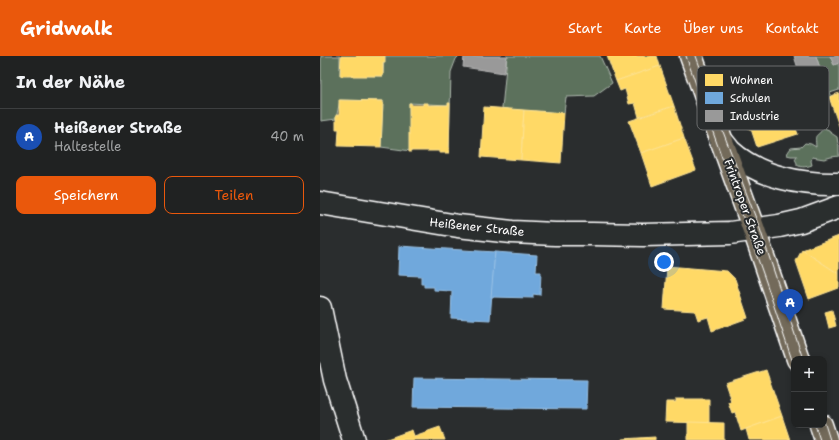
<!DOCTYPE html>
<html lang="de">
<head>
<meta charset="utf-8">
<style>
	:root { --surface:#202222; --page:#282a2a; --text:#f1f3f6; --muted:#a2a4a5; --line:#3d3f40; --accent:#ea580c }
	body { margin:0; font-family:"Shantell Sans",sans-serif; background:var(--page); color:var(--text) }
	.controls { position:absolute; right:12px; bottom:12px; display:grid; overflow:hidden; border-radius:8px; box-shadow:0 2px 6px #0003 }
	.controls button { width:36px; height:36px; display:grid; place-items:center; padding:0; border:0; border-bottom:1px solid var(--line); background:var(--surface); color:var(--text); font:20px sans-serif }
	.you { position:absolute; left:344px; top:206px; width:14px; height:14px; margin:-10px; border:3px solid #fff; border-radius:50%; background:#1a73e8; box-shadow:0 0 0 6px #1a73e833 }
	.badge { display:grid; place-items:center; width:26px; height:26px; border-radius:50%; background:var(--accent); color:#fff; font-size:13px; font-weight:700 }
	.pin { position:absolute; translate:-50% -33px; filter:drop-shadow(0 1px 2px #0008) }
	.pin::after { content:''; position:absolute; top:21px; width:14px; height:12px; background:inherit; clip-path:polygon(0 0,100% 0,50% 100%) }
	.list { margin:0; padding:0; list-style:none }
	h2 { display:flex; justify-content:space-between; align-items:center; height:52px; margin:0; padding:0 16px; font-size:17px }
	h2 small { font-size:13px; font-weight:400; color:var(--muted) }
	.list li { display:grid; grid-template-columns:26px 1fr auto; gap:12px; align-items:center; box-sizing:border-box; height:56px; padding:0 16px; border-top:1px solid var(--line) }
	.list b { display:block; font-size:15px; white-space:nowrap }
	.list p { margin:0; font-size:13px; white-space:nowrap; color:var(--muted) }
	.list em { font-size:13px; font-style:normal; color:var(--muted) }
	.actions { display:flex; gap:8px; padding:12px 16px }
	.actions a { flex:1; padding:9px 0; border:1px solid var(--accent); border-radius:8px; text-align:center; font-size:14px; color:var(--accent) }
	.actions .main { background:var(--accent); color:#fff }
	.map { position:relative; flex:none; width:519px; height:384px; overflow:hidden }
	header { display:flex; align-items:center; gap:24px; box-sizing:border-box; height:56px; padding:0 20px; background:var(--accent); color:#fff }
	header strong { font-size:19px }
	nav { display:flex; gap:22px; margin-inline-start:auto; font-size:14px }
	main { display:flex }
	aside { flex:1; background:var(--surface) }
	.map>svg:first-child { display:block }
	.green { fill:#5c715c; stroke:#aeb8ae }
	.homes { fill:#ffd966; stroke:#ffe494 }
	.schools { fill:#6fa8dc; stroke:#9ac2e6 }
	.industry { fill:#999; stroke:#b8b8b8 }
	.lines { fill:none; stroke-linecap:round; stroke-linejoin:round }
	.minor-casing { stroke:#fff; stroke-width:25 }
	.tertiary-casing { stroke:#fff; stroke-width:25 }
	.primary-casing { stroke:#fff; stroke-width:25 }
	.minor { stroke:#2a2d2e; stroke-width:22 }
	.tertiary { stroke:#2a2d2e; stroke-width:22 }
	.primary { stroke:#736b5a; stroke-width:22 }
	.tram { stroke:#fff; stroke-width:1 }
	.labels { text-anchor:middle; stroke-width:4; stroke-linejoin:round; paint-order:stroke }
	.street-label { font-size:12px; fill:#fff; stroke:#2a2d2e }
	.key { fill:#2a2d2e; stroke:#6a6c6d; stroke-width:1 }
	.key-label { font-size:11px; fill:#fff }
</style>
</head>
<body>
<header>
<strong>Gridwalk</strong>
<nav><a>Start</a><a>Karte</a><a>Über uns</a><a>Kontakt</a></nav>
</header>
<main>
<aside>
<h2>In der Nähe<small></small></h2>
<ul class="list">
<li><span class="badge" style="background:#1a4fb4">A</span><div><b>Heißener Straße</b><p>Haltestelle</p></div><em>40 m</em></li>
</ul>
<div class="actions"><a class="main">Speichern</a><a>Teilen</a></div>
</aside>
<div class="map">
<svg width="519" height="384" viewBox="0 0 519 384">
	<rect width="100%" height="100%" fill="#2a2d2e"/>
	<filter id="ink" filterUnits="userSpaceOnUse"><feTurbulence type="fractalNoise" baseFrequency=".025" numOctaves="2"/><feDisplacementMap in="SourceGraphic" scale="8" xChannelSelector="R" yChannelSelector="G"/><feConvolveMatrix kernelMatrix="1 2 1 2 8 2 1 2 1" color-interpolation-filters="sRGB"/></filter>
	<g filter="url(#ink)">
		<g class="green">
			<path d="M1,0h19v19l43,1 1,-20h75l-3,3 -5,13 -2,81 -1,-48 -39,-2 2,48 -30,-4 2,-46 -43,-1 -4,19 -15,2z"/>
			<path d="M187,0h93l12,27 -18,13 -28,1 -2,16 -62,-4z"/>
			<path d="M496,0h14l4,9 4,-2 1,4v23l-9,3 2,3 -9,3 -3,-4h-3l-1,-3 -4,1 -6,-16 15,-6z"/>
			<path d="M504,72l5,2 2,3 6,4 1,7 1,1v11l-8,1 -7,2 -12,-2 -1,4 1,4c-6,2 -10,3 -15,0v-2l-2,-4 2,-3h-6l-4,-1 1,-3 3,-4 10,-1 4,-4 6,1 5,3c-1,-15 -1,-8 8,-19z"/>
		</g>
		<g class="homes">
			<path d="M21,0h44v7h-2v13h-43z"/>
			<path d="M287,0h50l3,10 -44,15z"/>
			<path d="M340,10l14,40 -35,11 -4,-14 -6,1 -4,-15 -5,2 -4,-10z"/>
			<path d="M519,37v33l-10,-29z"/>
			<path d="M19,44l44,1 -2,46 -43,-1 1,-17h-3v-14h3z"/>
			<path d="M89,47h2l1,2h11v-2h5v2h20v-2h2l-1,50h-10v-2h-28v1h-2z"/>
			<path d="M354,50l10,32 -43,15 -12,-32z"/>
			<path d="M164,51l40,3 -3,50 -40,-3z"/>
			<path d="M468,52l10,26 -41,13 -6,-18h-2l-2,-7z"/>
			<path d="M204,54l40,3 -3,50 -40,-3z"/>
			<path d="M364,82l12,32 -44,16 -11,-33z"/>
			<path d="M519,180v38l-37,-24z"/>
			<path d="M482,194l37,24v14l-30,11 -13,-38z"/>
			<path d="M347,210l60,5 8,8 13,39 -36,13 -4,-14 -10,3 -3,-9 -31,-2z"/>
			<path d="M512,254l4,16 -7,2 -4,-16z"/>
			<path d="M446,314l16,46 -41,15 -6,-19 -3,1 -4,-11 3,-1 -6,-18z"/>
			<path d="M356,343h33v24l-44,-1 1,-20h10z"/>
			<path d="M462,360l8,24h-41l-3,-11z"/>
			<path d="M368,366l36,1v17h-36z"/>
			<path d="M120,371l5,13h-61l28,-10 2,6z"/>
			<path d="M335,381v3h-33v-1z"/>
		</g>
		<g class="schools">
			<path d="M79,190l96,6 -5,68 -39,-2 1,-27 -18,-1v-3h-10v-3h-3v-8l-23,-1z"/>
			<path d="M175,196l42,3 -1,17h5l-1,23 -7,-1v4l-42,-1z"/>
			<path d="M94,322l173,2 -1,29 -173,-2z"/>
		</g>
		<g class="industry">
			<path d="M144,0h43l-3,17 -41,-6z"/>
			<path d="M474,0h22l5,15 -20,7z"/>
			<path d="M510,0h9v7l-5,2z"/>
		</g>
		<g class="lines">
			<g class="minor-casing">
				<path id="minor" d="M0,252l15,72 19,60"/>
			</g>
			<g class="tertiary-casing">
				<g id="tertiary">
					<path d="M400,83c4,4 7,8 10,12 28,26 72,34 109,33"/>
					<path d="M0,147l138,23 54,6 43,2h37l51,1 87,-2 49,-7 22,-5 38,-14"/>
				</g>
			</g>
			<g class="primary-casing">
				<g id="primary">
					<path d="M371,0l63,174 44,129"/>
					<path d="M501,369l5,15"/>
				</g>
			</g>
			<use href="#minor" class="minor"/>
			<use href="#tertiary" class="tertiary"/>
			<use href="#primary" class="primary"/>
			<g class="tram">
				<path d="M366,0l80,226 28,84"/>
				<path d="M376,0l26,73 38,100 43,130"/>
				<path d="M504,365l6,19"/>
				<path d="M495,369l5,15"/>
			</g>
		</g>
	</g>
	<g class="labels">
		<g class="street-label">
			<text transform="translate(425 151) rotate(70)" y="4">Frintroper Straße</text>
			<text transform="translate(157 171) rotate(6)" y="4">Heißener Straße</text>
		</g>
	</g>
	<rect x="377" y="10" width="132" height="64" rx="6" class="key"/>
	<rect x="385" y="18" width="18" height="12" fill="#ffd966"/>
	<rect x="385" y="36" width="18" height="12" fill="#6fa8dc"/>
	<rect x="385" y="54" width="18" height="12" fill="#999"/>
	<g class="key-label">
		<text x="410" y="28">Wohnen</text>
		<text x="410" y="46">Schulen</text>
		<text x="410" y="64">Industrie</text>
	</g>
</svg>
<div class="controls">
<button>+</button>
<button>−</button>
</div>
<div class="you"></div>
<div class="pin badge" style="left:470px;top:266px;background:#1a4fb4">A</div>
</div>
</main>
</body>
</html>
